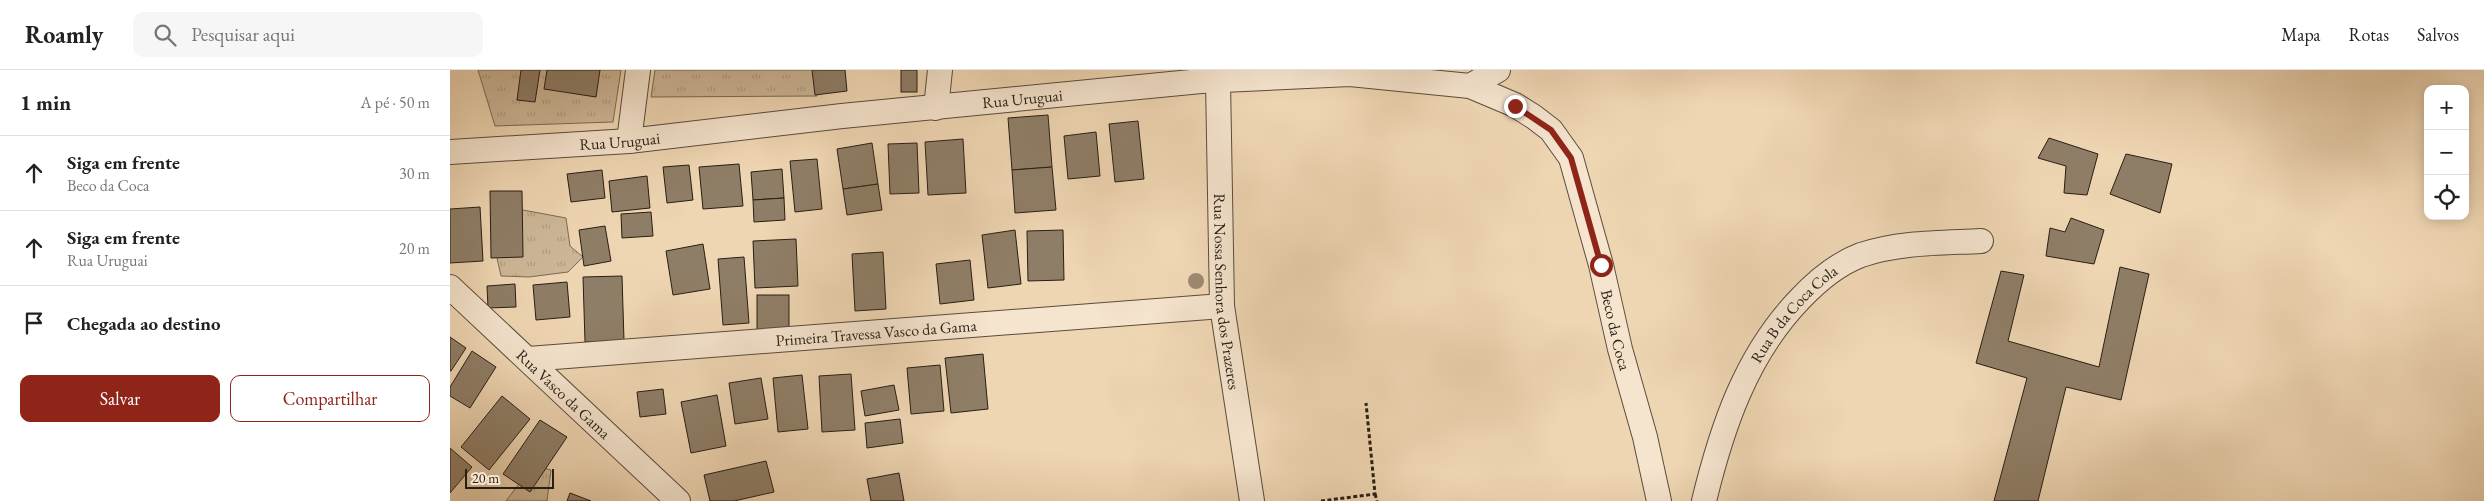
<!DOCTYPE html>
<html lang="pt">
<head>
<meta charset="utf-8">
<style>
	:root { --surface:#fff; --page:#f6f6f6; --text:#222; --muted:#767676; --line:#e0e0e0; --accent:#8f2418 }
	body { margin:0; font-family:"EB Garamond",serif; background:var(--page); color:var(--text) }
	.controls { position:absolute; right:15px; top:15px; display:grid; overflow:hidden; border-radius:10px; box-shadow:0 2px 12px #0003 }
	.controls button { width:45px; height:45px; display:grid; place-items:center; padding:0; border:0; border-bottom:1px solid var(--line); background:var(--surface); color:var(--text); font:25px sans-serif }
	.scale { position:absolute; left:15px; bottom:12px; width:89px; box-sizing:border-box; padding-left:5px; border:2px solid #281e14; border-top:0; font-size:14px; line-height:18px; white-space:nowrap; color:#281e14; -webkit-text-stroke:4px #f5e4ce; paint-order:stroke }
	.stop { position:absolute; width:15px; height:15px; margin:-11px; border:4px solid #8f2418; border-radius:50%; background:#fff }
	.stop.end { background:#8f2418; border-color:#fff; box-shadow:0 1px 5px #0008 }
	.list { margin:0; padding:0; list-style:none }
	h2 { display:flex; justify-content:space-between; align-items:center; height:65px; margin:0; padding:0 20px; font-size:21px }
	h2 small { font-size:16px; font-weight:400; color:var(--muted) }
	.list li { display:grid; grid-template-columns:32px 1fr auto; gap:15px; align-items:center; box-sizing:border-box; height:75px; padding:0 20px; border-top:1px solid var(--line) }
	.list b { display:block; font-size:19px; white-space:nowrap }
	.list p { margin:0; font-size:16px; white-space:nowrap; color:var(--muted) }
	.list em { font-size:16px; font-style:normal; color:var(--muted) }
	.actions { display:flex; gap:10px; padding:15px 20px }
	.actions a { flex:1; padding:11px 0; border:1px solid var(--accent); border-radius:10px; text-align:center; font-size:18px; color:var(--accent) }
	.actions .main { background:var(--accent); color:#fff }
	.icon { flex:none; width:28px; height:28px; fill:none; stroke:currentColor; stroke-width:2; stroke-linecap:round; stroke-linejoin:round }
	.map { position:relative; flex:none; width:2034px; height:431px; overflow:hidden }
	header { display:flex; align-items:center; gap:30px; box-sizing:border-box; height:70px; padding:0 25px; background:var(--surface); border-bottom:1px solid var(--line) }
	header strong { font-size:24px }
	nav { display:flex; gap:28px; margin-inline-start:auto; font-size:18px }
	.search { width:350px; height:45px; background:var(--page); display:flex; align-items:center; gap:12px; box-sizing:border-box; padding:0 18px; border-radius:10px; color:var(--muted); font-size:19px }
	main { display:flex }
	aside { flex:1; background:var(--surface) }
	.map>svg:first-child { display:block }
	.grass { fill:url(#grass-tufts); stroke:#7a6a56 }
	.building { fill:#8f7e67; stroke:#281e14 }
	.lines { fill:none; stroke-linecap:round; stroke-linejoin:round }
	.street-casing { stroke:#5a4c3c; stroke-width:26 }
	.path { stroke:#281e14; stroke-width:3; stroke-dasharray:4 2.5; stroke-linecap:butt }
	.street { stroke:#f5e4ce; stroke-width:24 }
	.tree { fill:#9d8a72 }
	.route { stroke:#8f2418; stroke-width:6 }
	.labels { text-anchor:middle; stroke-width:5; stroke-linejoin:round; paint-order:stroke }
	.street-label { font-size:16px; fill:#281e14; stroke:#f5e4ce }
</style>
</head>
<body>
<header>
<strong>Roamly</strong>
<div class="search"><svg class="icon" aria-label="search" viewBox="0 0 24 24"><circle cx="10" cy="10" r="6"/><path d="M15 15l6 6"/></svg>Pesquisar aqui</div>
<nav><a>Mapa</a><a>Rotas</a><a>Salvos</a></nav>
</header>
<main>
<aside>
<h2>1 min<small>A pé · 50 m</small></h2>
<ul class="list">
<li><svg class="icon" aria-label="ahead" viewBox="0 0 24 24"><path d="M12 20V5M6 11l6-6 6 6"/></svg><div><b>Siga em frente</b><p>Beco da Coca</p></div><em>30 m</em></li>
<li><svg class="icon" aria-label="ahead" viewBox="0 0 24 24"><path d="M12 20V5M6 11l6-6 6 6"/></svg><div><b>Siga em frente</b><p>Rua Uruguai</p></div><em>20 m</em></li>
<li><svg class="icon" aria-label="arrive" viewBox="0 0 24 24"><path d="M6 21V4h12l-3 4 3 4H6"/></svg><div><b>Chegada ao destino</b></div></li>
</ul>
<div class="actions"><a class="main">Salvar</a><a>Compartilhar</a></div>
</aside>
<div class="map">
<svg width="2034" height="431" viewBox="0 0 2034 431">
	<defs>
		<pattern id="grass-tufts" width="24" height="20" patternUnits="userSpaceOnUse" patternTransform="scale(1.25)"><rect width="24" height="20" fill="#cdb798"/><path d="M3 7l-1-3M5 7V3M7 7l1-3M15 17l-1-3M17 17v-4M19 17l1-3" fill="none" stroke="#b09d82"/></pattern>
	</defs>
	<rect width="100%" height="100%" fill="#efd6b3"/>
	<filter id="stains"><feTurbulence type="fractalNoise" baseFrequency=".004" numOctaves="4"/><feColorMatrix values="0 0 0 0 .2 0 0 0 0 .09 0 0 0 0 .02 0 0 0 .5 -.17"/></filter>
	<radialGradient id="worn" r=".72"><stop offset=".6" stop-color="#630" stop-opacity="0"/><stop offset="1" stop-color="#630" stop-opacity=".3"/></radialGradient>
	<g class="grass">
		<path d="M28,0h143l-8,52 -118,4z"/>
		<path d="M205,0h168l-6,26 -166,1z"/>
		<path d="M73,140l43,8 4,28 13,11 -15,15 -39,5 -28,-1 -6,-27 18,-33z"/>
		<path d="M83,395l18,5 -4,31h-41z"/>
	</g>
	<g class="building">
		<path d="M71,0h19l-5,32 -18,-2z"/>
		<path d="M97,0h53l-4,27 -52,-8z"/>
		<path d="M362,0h33l2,21 -32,4z"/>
		<rect x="451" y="0" width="16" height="22"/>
		<path d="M598,45l4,52 -40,3 -4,-52z"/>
		<path d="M688,51l6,58 -29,3 -6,-58z"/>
		<path d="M646,62l4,44 -32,3 -4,-43z"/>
		<path d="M1599,68l49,16 -11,41 -23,-2 2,-27 -28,-8z"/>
		<path d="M513,69l3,54 -38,2 -3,-53z"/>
		<path d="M422,73l6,41 -35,5 -6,-40z"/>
		<path d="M467,73l2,50 -29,1 -2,-50z"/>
		<path d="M1676,84l46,10 -12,49 -50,-19z"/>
		<path d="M367,89l5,50 -27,3 -5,-51z"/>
		<path d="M289,94l4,42 -40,3 -4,-42z"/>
		<path d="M239,95l4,35 -26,3 -4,-36z"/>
		<path d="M602,97l4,43 -41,3 -3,-43z"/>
		<path d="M332,99l2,29 -31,2 -2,-28z"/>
		<path d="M152,100l3,28 -34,4 -4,-28z"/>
		<path d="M197,106l3,32 -38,4 -3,-31z"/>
		<path d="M428,114l4,26 -35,5 -4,-26z"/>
		<path d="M40,121h32l1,66 -32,1z"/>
		<path d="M334,128l1,22 -31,2 -1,-22z"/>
		<path d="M30,137l3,54 -33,2v-54z"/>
		<path d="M201,142l2,24 -31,2 -1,-24z"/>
		<path d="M1621,148l33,12 -10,34 -48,-8 4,-28 15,4z"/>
		<path d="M155,156l6,35 -27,5 -5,-36z"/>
		<path d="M565,160l6,54 -33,4 -6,-53z"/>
		<path d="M613,160l1,50 -36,1 -1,-50z"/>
		<path d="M346,169l2,47 -43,2 -2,-47z"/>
		<path d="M253,174l7,45 -37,6 -7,-44z"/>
		<path d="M433,182l3,57 -31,2 -3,-57z"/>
		<path d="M294,187l5,66 -26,2 -5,-66z"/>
		<path d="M520,190l4,40 -34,4 -4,-40z"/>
		<path d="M1670,197l29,7 -28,126 -55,-13 -28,114h-44l33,-123 -51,-15 25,-92 23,4 -16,66 91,26z"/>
		<path d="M172,206l2,65 -39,1 -2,-65z"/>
		<path d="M117,212l3,35 -34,3 -3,-35z"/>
		<path d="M65,214l1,23 -28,1 -1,-22z"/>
		<rect x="307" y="225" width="32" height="35"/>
		<path d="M0,267l16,11 -15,23h-1z"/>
		<path d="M22,281l24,16 -26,41 -20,-12v-9z"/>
		<path d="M533,284l5,55 -37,4 -6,-55z"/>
		<path d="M490,295l4,46 -33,3 -4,-46z"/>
		<path d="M401,304l4,56 -33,2 -3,-56z"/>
		<path d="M352,305l6,54 -30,3 -5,-54z"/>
		<path d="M311,308l7,41 -33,5 -6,-41z"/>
		<path d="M444,315l5,25 -34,6 -4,-25z"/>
		<path d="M213,319l3,25 -26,3 -3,-25z"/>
		<path d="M267,325l9,51 -35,7 -10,-51z"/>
		<path d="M52,326l28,23 -41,51 -28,-23z"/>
		<path d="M450,349l3,24 -36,5 -2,-25z"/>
		<path d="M90,350l27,17 -37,55 -27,-18z"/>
		<path d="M0,378l22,19 -22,26z"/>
		<path d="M316,391l8,31 -40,9h-24l-6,-26z"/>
		<path d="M449,403l5,28h-33l-4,-22z"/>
		<path d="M120,423l21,8h-24z"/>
	</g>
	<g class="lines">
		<g class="street-casing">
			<g id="street">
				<path id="s1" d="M768,11l4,225 30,195"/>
				<path d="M1020,16l28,-16"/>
				<path d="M486,38l4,-38"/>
				<path d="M179,71l9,-71"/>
				<path id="s2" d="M0,82l179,-11 213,-25 359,-35 149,-7 120,12 45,19 19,12 17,13 20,28 30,107 19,84 25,88 14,64"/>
				<path id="s3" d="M0,217l228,214"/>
				<path id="s4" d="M78,289l694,-53"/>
				<path id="s5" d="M1254,431c18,-74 42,-146 96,-202 17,-18 37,-35 61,-44 39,-13 80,-12 120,-14"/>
			</g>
		</g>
		<g class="path">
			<path d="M925,424l2,7"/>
			<path d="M871,431l54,-7 -9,-91"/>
		</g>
		<use href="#street" class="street"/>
	</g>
	<circle class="tree" cx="746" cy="211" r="8"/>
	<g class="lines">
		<path class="route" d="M1065,36l36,24 20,28 30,107"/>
	</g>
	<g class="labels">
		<g class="street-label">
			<text dy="6" stroke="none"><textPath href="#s2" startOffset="575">Rua Uruguai</textPath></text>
			<text dy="6" stroke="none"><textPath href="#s2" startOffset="170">Rua Uruguai</textPath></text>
			<text dy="6" stroke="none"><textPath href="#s1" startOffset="211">Rua Nossa Senhora dos Prazeres</textPath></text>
			<text dy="6" stroke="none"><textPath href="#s5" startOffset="211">Rua B da Coca Cola</textPath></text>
			<text dy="6" stroke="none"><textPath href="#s2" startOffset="1329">Beco da Coca</textPath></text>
			<text dy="6" stroke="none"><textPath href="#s4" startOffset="349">Primeira Travessa Vasco da Gama</textPath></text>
			<text dy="6" stroke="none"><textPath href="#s3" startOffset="156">Rua Vasco da Gama</textPath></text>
		</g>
	</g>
	<rect width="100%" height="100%" filter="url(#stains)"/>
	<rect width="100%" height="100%" fill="url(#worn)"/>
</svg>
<div class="controls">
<button>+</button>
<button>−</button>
<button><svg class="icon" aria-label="locate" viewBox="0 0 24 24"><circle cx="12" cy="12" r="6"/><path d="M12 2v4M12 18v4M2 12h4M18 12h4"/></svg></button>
</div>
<div class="scale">20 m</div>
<div class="stop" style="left:1151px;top:195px"></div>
<div class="stop end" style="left:1065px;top:36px"></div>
</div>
</main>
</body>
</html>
